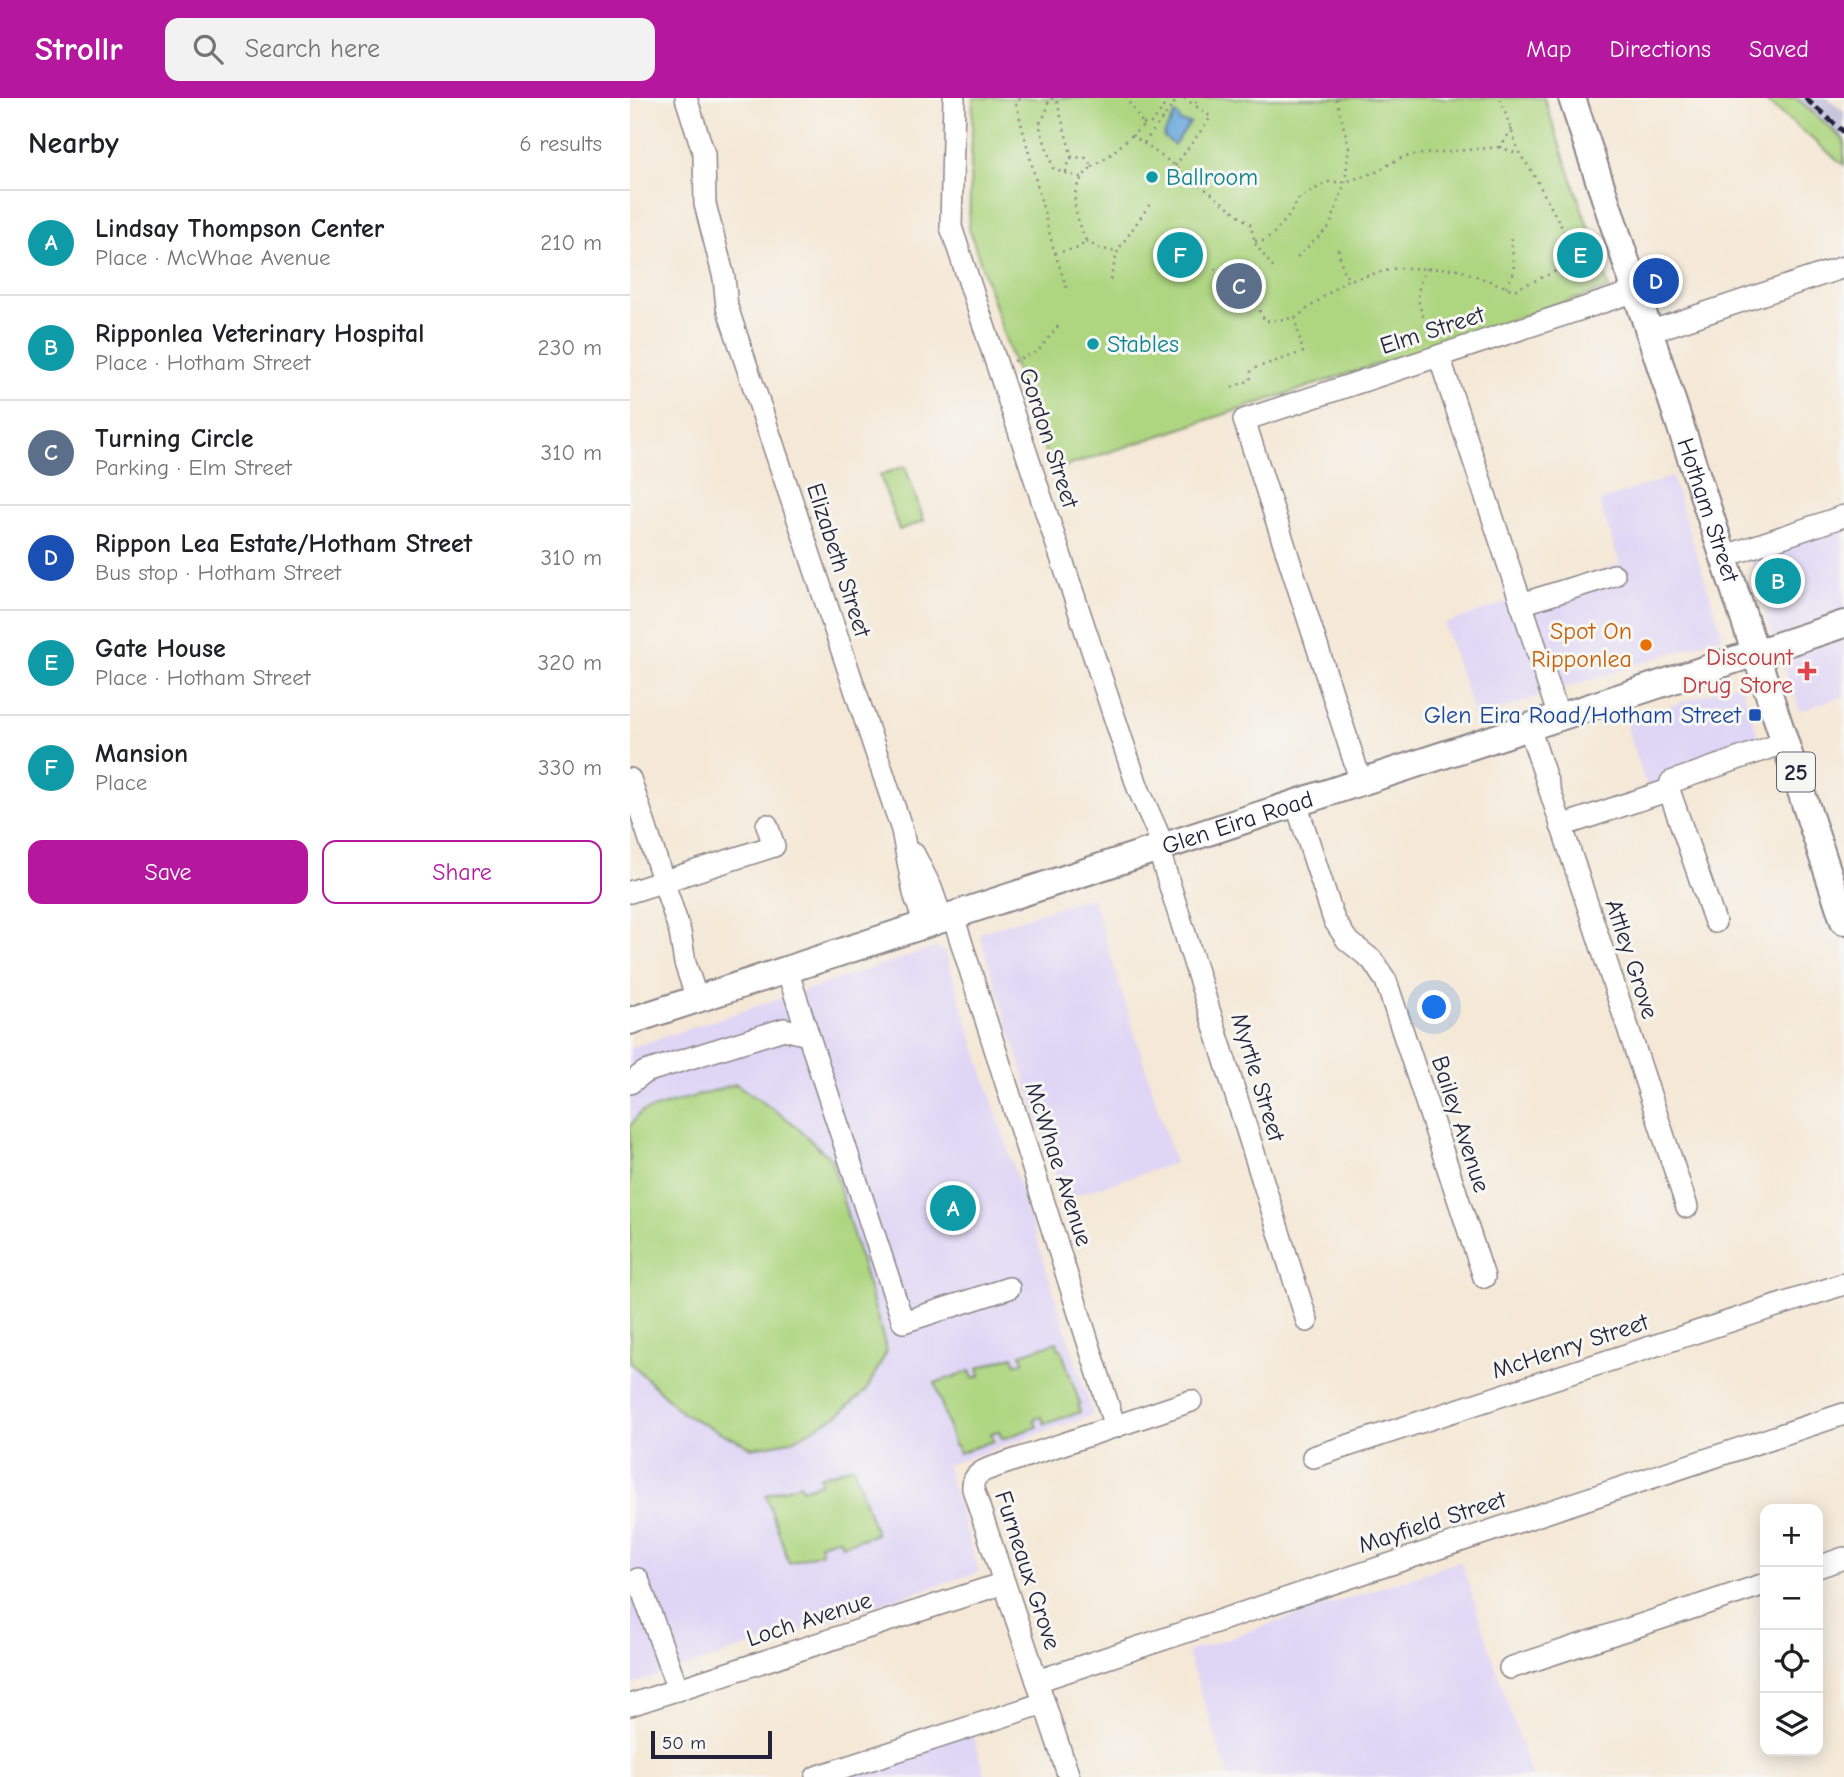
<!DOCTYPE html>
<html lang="en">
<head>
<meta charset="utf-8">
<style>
	:root { --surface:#fff; --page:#f2f2f2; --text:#202124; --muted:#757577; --line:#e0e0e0; --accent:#b5179e }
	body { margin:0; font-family:"Comic Neue",sans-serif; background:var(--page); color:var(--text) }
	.controls { position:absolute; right:21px; bottom:21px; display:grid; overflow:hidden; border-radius:14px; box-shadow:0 4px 18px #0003 }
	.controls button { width:63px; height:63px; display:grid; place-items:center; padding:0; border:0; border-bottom:2px solid var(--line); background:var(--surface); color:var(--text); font:35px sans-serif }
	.scale { position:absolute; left:21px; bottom:18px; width:121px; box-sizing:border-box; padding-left:7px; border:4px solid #22223b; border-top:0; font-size:19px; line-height:24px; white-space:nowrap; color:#22223b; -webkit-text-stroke:5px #f6f6f2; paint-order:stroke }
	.you { position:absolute; left:805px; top:910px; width:24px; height:24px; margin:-18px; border:5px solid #fff; border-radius:50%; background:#1a73e8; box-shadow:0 0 0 10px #1a73e833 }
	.badge { display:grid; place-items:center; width:46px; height:46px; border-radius:50%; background:var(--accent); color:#fff; font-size:23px; font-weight:700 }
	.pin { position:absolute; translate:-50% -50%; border:4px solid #fff; box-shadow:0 2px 7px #0006 }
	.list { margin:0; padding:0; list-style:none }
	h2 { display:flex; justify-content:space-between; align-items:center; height:91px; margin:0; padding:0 28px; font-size:30px }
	h2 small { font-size:23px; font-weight:400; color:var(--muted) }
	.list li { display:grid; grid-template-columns:46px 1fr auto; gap:21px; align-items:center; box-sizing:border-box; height:105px; padding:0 28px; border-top:2px solid var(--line) }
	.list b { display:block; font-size:26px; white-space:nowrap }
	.list p { margin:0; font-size:23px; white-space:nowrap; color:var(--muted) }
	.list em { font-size:23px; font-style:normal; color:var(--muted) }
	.actions { display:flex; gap:14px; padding:21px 28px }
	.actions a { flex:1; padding:16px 0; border:2px solid var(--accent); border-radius:14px; text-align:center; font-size:24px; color:var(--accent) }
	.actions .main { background:var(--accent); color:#fff }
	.icon { flex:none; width:38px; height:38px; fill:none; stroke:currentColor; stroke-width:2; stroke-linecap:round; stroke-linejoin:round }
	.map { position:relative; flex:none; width:1214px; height:1679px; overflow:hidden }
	header { display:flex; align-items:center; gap:42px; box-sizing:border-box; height:98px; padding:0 35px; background:var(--accent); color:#fff }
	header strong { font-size:33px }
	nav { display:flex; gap:38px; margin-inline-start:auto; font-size:24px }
	.search { width:490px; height:63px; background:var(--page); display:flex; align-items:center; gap:18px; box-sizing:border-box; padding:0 24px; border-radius:14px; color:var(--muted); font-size:26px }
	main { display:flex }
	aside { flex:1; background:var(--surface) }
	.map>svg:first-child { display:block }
	.built { fill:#dfd5f5 }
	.industrial { fill:#c3c1db }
	.green { fill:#aed680; stroke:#687c5e; stroke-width:2 }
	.water { fill:#6ba7dc; stroke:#46648c; stroke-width:2 }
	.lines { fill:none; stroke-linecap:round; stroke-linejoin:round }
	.minor-casing { stroke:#8c8588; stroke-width:24 }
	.major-casing { stroke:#8c8588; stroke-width:30 }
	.path { stroke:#8c8588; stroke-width:2.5; stroke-dasharray:2 5; stroke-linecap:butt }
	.minor { stroke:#fff; stroke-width:21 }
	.major { stroke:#fff; stroke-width:26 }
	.rail { stroke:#22223b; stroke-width:5; stroke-dasharray:10 5; stroke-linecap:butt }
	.culture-dot { fill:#0f9aa8; stroke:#f6f6f2; stroke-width:2.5 }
	.food-dot { fill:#e8710a; stroke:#f6f6f2; stroke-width:2.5 }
	.health-dot { fill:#e0444e; stroke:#f6f6f2; stroke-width:2.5 }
	.transit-dot { fill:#1a4fb4; stroke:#f6f6f2; stroke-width:2.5 }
	.labels { text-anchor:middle; stroke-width:6; stroke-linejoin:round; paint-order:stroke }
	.shield { fill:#f6f6f2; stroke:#626272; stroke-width:2 }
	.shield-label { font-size:23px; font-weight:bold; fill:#22223b }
	.culture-label { font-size:24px; fill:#0d838f; stroke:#f6f6f2; text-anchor:start }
	.street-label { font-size:24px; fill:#22223b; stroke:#f6f6f2 }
	.food-label { font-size:24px; fill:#c56008; stroke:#f6f6f2; text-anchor:end }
	.health-label { font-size:24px; fill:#be3a42; stroke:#f6f6f2; text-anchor:end }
	.transit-label { font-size:24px; fill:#164399; stroke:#f6f6f2; text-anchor:end }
</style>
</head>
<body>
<header>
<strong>Strollr</strong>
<div class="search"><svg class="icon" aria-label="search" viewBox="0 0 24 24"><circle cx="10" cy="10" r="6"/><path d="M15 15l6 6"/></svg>Search here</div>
<nav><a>Map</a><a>Directions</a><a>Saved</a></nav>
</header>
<main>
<aside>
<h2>Nearby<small>6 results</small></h2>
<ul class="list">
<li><span class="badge" style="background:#0f9aa8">A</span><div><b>Lindsay Thompson Center</b><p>Place · McWhae Avenue</p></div><em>210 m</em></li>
<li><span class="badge" style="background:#0f9aa8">B</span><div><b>Ripponlea Veterinary Hospital</b><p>Place · Hotham Street</p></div><em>230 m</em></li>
<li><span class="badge" style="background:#5c6f8a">C</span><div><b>Turning Circle</b><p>Parking · Elm Street</p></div><em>310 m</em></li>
<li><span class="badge" style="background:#1a4fb4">D</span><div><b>Rippon Lea Estate/Hotham Street</b><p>Bus stop · Hotham Street</p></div><em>310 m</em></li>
<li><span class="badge" style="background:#0f9aa8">E</span><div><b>Gate House</b><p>Place · Hotham Street</p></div><em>320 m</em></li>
<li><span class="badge" style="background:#0f9aa8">F</span><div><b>Mansion</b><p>Place</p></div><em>330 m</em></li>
</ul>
<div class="actions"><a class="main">Save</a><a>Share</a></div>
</aside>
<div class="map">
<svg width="1214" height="1679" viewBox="0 0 1214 1679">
	<rect width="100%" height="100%" fill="#f6f6f2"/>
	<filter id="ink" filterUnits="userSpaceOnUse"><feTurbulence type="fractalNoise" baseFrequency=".0143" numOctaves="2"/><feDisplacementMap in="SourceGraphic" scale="14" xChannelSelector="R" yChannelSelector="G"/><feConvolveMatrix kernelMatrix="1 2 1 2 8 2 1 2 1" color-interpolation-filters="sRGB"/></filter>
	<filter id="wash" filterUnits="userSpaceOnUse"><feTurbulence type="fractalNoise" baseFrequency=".00686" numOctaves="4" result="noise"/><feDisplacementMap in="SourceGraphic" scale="28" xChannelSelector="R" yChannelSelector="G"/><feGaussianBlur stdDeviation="1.57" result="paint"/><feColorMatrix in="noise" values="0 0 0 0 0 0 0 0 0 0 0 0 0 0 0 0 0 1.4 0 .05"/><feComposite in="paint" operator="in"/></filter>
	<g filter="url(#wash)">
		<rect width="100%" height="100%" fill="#f5e8d6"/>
		<g class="built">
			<path d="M1042,379l51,159 -248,82 -31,-94 176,-60 -21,-63z"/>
			<path d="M1214,422v176l-44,15 -31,-87 -21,-72z"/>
			<path d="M1105,586l7,4 20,59 -113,46 -24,-71z"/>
			<path d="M462,798l83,267 -112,36 -84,-266z"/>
			<path d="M306,849l9,5 148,463 -147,50 33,107 -349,113v-637z"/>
			<path d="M831,1463l71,216h-303l-42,-125z"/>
			<path d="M341,1632l15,47h-159z"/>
		</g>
		<path class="industrial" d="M1166,0h32l16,14v28z"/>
		<g class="green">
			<path d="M343,0h571l65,190 -557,183 -39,-109 -44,-134z"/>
			<path d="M1132,0h34l48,42v25z"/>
			<path d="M275,368l19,55 -25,9 -19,-55z"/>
			<path d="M106,986l54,37 41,38 56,192 -21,40 -28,24 -47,26 -39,7 -69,-34 -53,-52v-236l11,-14z"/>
			<path d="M427,1244l2,7h2l19,55 -2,1 2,7 -35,12 -3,-7 -8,2 3,8 -35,12 -3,-8 -8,2 3,8 -35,12 -3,-7h-2l-19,-63 35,-12 3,7 7,-2 -2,-8 35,-12 3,8 8,-3 -3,-7z"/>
			<path d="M223,1368l23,68 -34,11 -3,-7 -19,6 2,8 -33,11 -23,-68 34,-11 2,5 19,-6 -2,-6z"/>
		</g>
		<path class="water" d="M545,16l4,3 1,5 10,1 -16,22 -11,-9z"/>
	</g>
	<g filter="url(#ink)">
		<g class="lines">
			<g class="minor-casing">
				<g id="minor">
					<path d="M56,0l18,56 1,50 19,74 3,29 175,523 12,63 11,32"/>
					<path d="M324,0l-3,129 187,561 26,59"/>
					<path d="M1019,234l195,-65"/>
					<path d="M809,258l120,361"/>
					<path d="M1093,459l121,-41"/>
					<path d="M891,506l93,-29"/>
					<path d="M899,629l158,480"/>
					<path d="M0,681l50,153 5,31 12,36"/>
					<path d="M731,684l-117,-362 392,-129"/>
					<path d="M1039,692l2,-8 115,-40"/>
					<path d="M666,705l38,117 13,20 25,20 14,21 98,296"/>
					<path d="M931,728l108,-36 46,132"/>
					<path d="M528,750l149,473"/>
					<path d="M284,756l17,34 11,31"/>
					<path d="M0,794l144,-46 -7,-21"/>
					<path d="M323,818l162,511"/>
					<path d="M157,872l116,352 106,-34"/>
					<path d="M0,985l15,-11 139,-43 24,6"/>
					<path d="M683,1359l531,-173"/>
					<path d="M1188,1469l26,-9"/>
					<path d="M8,1481l40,111"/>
					<path d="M880,1570l255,-84"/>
					<path d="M407,1583l807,-267"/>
					<path d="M0,1607l374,-122"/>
					<path d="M186,1679l228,-74"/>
					<path d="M439,1679l-96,-288c-1,-11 5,-16 15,-20l203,-68"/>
				</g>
			</g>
			<g class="major-casing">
				<g id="major">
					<path id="s1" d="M942,0l272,823"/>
					<path id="s2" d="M0,923l1214,-397"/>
				</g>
			</g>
			<g class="path">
				<path d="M390,0l-4,5 37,144 14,42"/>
				<path d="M423,0l-4,1 -3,14 -7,11 14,44c8,5 18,7 28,9"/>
				<path d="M554,0l10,7"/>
				<path d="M513,26l9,-1 10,-13 5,-12"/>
				<path d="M882,31l-12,18 18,7"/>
				<path d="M502,37l45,32 73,57 6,21 19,25"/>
				<path d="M514,45l34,-45"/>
				<path d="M545,68l36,-49 -17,-12 5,-7"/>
				<path d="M462,69c20,-11 32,-26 50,-40l1,-3 -17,-26"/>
				<path d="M436,74l1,-7 5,-8"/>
				<path d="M456,143l12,7 19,4"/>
				<path d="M625,143h9l10,-8 14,-16 11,-19 29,-16h17l31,-10 22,-13 15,-4 87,-8"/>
				<path d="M708,151l6,25 8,6"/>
				<path d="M425,155l24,-5 7,-7c-11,-29 -21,-51 6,-74l-6,-9 -14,-1 -1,-3 -15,-56"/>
				<path d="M667,159l33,-31 15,-44 4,-35 -13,-49"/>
				<path d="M797,170c-17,30 -6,43 7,71"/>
				<path d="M584,171l23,13 14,13 14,26 30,-3 50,-37 52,-13 60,1 57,21 40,-18 6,-13 5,-26 -35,-65 -10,-13 -20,-57"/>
				<path d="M480,182l8,-30 34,-49"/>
				<path d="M876,189l8,-15 -3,-39"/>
				<path d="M384,263l24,-10 21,-26"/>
				<path d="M602,289l19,-7 -1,-6 2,-5 51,-17 -8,-34"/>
			</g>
			<use href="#minor" class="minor"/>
			<use href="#major" class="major"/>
			<path class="rail" d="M1175,0l39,34"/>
		</g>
	</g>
	<g class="culture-dot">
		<circle cx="522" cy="79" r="7"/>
		<circle cx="463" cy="246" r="7"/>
	</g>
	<circle class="food-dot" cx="1016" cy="547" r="7"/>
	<path class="health-dot" d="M1173.5 562.5h7v7h7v7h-7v7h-7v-7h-7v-7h7z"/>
	<rect class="transit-dot" x="1118" y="610" width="14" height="14" rx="3.5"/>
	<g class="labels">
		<rect class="shield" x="1147" y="654.5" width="38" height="39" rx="5"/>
		<g class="shield-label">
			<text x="1166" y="682">25</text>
		</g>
		<g class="culture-label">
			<text x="536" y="87">Ballroom</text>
			<text x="477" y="254">Stables</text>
		</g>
		<g class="street-label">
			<text transform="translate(802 232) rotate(-18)" y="8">Elm Street</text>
			<text transform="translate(419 340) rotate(72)" y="8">Gordon Street</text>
			<text dy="8" stroke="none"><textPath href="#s1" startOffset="434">Hotham Street</textPath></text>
			<text transform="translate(209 462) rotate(72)" y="8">Elizabeth Street</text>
			<text dy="8" stroke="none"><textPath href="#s2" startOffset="639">Glen Eira Road</textPath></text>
			<text transform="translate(1002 861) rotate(72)" y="8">Attley Grove</text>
			<text transform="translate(628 979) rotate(73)" y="8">Myrtle Street</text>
			<text transform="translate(831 1026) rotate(72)" y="8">Bailey Avenue</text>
			<text transform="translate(429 1066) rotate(72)" y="8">McWhae Avenue</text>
			<text transform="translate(940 1248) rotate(-18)" y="8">McHenry Street</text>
			<text transform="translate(802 1424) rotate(-18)" y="8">Mayfield Street</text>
			<text transform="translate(398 1472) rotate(72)" y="8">Furneaux Grove</text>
			<text transform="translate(179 1521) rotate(-18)" y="8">Loch Avenue</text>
		</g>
		<g class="food-label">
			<text x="1002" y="541">Spot On<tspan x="1002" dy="28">Ripponlea</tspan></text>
		</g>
		<g class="health-label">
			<text x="1163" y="567">Discount<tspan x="1163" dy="28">Drug Store</tspan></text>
		</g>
		<g class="transit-label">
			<text x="1111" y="625">Glen Eira Road/Hotham Street</text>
		</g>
	</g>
</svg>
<div class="controls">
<button>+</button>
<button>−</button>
<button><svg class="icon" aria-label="locate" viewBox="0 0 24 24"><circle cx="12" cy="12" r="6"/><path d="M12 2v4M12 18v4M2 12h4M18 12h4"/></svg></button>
<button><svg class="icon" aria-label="layers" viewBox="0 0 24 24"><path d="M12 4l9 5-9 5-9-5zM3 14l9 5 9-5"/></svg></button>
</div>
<div class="scale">50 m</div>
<div class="you"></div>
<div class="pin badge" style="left:323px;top:1110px;background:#0f9aa8">A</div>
<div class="pin badge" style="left:1148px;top:483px;background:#0f9aa8">B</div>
<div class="pin badge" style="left:609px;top:188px;background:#5c6f8a">C</div>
<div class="pin badge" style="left:1026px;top:183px;background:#1a4fb4">D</div>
<div class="pin badge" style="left:950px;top:157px;background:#0f9aa8">E</div>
<div class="pin badge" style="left:550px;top:157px;background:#0f9aa8">F</div>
</div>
</main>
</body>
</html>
